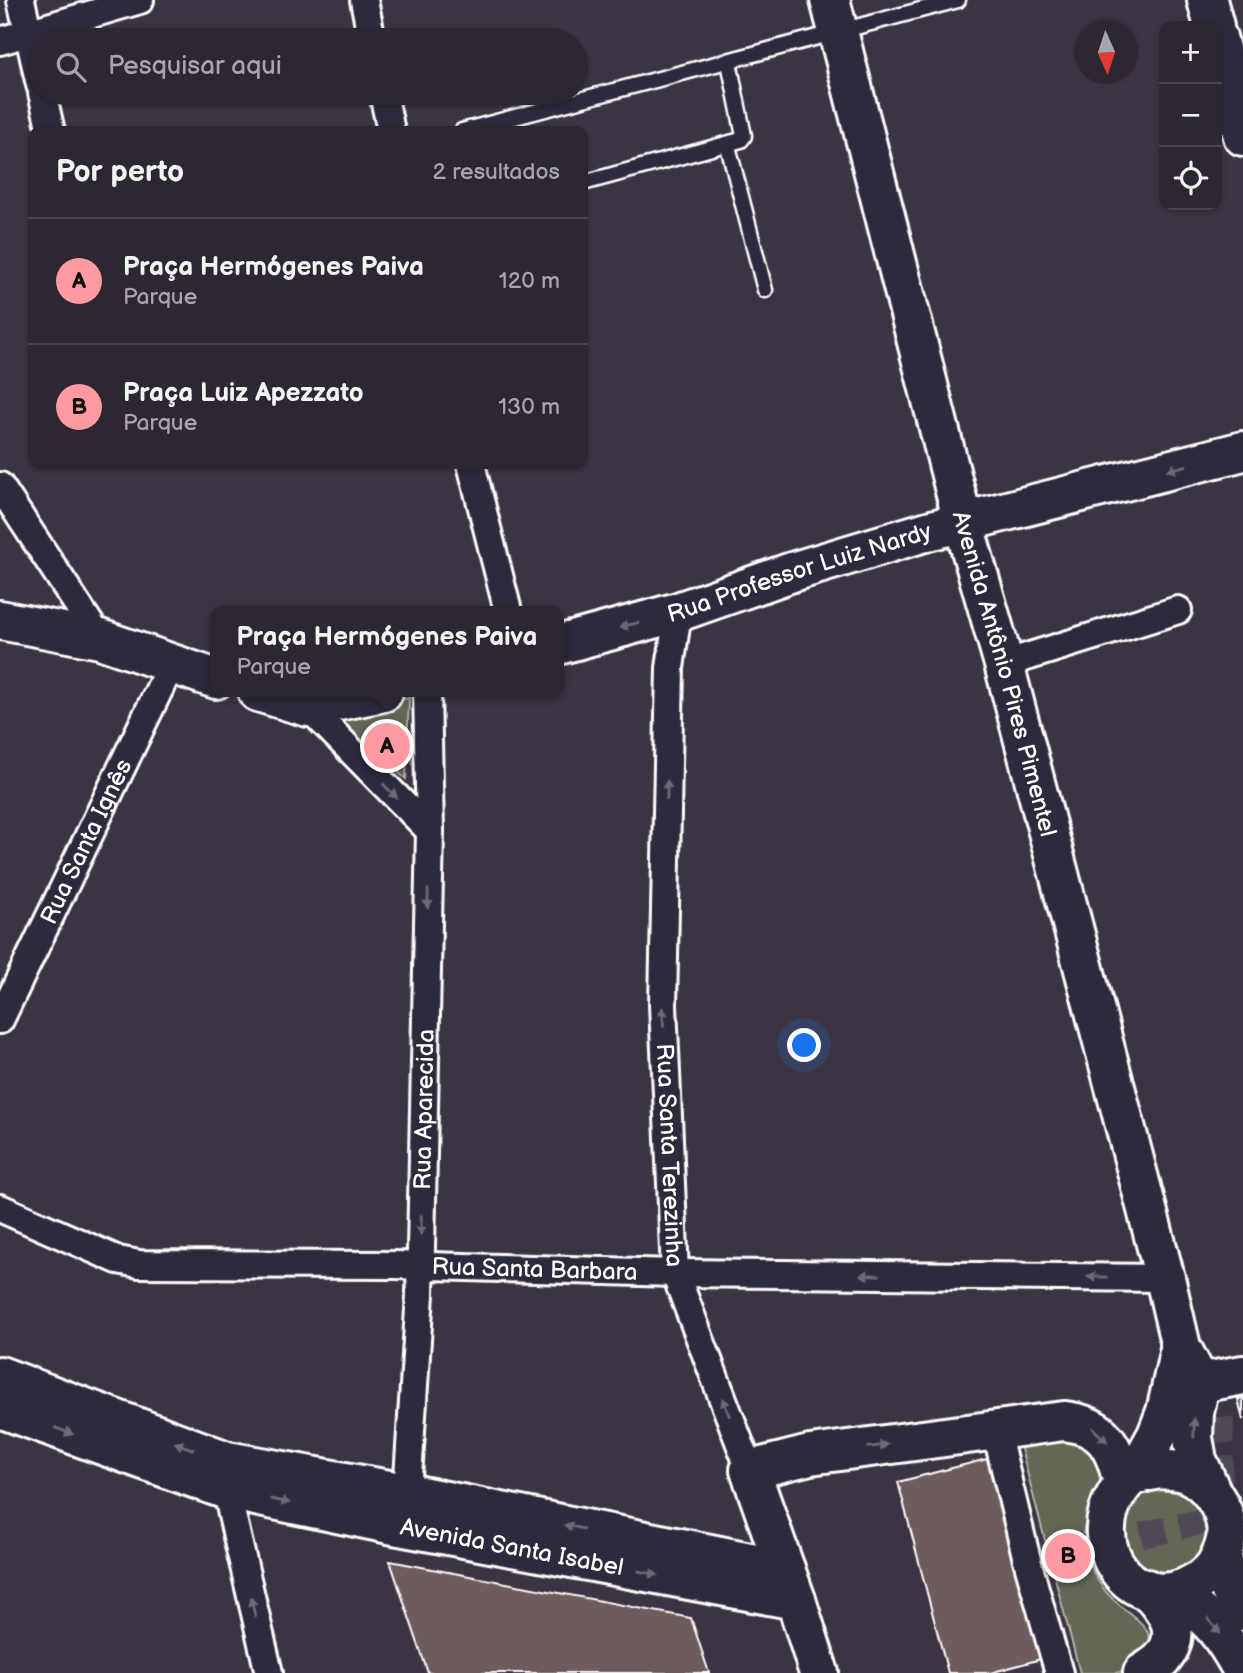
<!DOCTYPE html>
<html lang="pt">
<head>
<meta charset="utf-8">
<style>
	:root { --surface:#2d2732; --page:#352f3a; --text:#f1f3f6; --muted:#a7a5ac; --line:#48444d; --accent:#ff9aa2 }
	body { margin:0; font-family:"Balsamiq Sans",sans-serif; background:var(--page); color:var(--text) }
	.controls { position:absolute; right:21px; top:21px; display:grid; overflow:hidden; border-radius:14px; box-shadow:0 2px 5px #0004 }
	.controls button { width:63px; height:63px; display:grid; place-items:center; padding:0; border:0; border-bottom:2px solid var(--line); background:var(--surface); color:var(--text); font:35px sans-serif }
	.compass { position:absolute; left:1075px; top:21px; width:63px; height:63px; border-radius:50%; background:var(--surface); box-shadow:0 2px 5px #0004; rotate:177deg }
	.you { position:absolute; left:805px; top:1046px; width:24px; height:24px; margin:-18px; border:5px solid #fff; border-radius:50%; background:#1a73e8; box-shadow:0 0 0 10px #1a73e833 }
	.badge { display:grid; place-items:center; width:46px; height:46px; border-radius:50%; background:var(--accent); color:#111; font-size:23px; font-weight:700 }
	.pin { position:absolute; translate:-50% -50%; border:4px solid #fff; box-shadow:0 2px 7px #0006 }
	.popup { position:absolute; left:210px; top:606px; width:354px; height:91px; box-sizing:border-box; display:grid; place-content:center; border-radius:14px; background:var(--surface); filter:drop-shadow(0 2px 5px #0005); font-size:23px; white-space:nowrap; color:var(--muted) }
	.popup b { font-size:26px; color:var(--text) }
	.popup::after { content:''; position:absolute; left:50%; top:100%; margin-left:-14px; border:14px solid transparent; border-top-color:var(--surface) }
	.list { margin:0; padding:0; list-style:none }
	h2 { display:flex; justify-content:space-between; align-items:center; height:91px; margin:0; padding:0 28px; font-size:30px }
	h2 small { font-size:23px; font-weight:400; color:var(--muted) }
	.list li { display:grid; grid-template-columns:46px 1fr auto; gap:21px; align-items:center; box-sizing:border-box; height:126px; padding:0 28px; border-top:2px solid var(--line) }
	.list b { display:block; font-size:26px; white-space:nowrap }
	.list p { margin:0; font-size:23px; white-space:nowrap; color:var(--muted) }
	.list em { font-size:23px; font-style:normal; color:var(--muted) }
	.icon { flex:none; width:38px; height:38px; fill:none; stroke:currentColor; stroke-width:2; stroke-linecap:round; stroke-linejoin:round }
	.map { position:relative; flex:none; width:1243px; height:1673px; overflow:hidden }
	.search { position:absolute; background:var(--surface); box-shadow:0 2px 5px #0004; left:28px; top:28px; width:560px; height:77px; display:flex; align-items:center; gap:18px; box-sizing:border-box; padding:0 24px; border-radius:38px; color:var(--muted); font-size:26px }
	.panel { position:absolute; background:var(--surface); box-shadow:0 2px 5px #0004; left:28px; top:126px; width:560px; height:343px; border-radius:14px }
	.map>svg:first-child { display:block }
	.green { fill:#656657; stroke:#b2b2ab; stroke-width:2 }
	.building { fill:#6e5c5b; stroke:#fff; stroke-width:2 }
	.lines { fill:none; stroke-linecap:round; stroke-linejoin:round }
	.street-tunnel { stroke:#504856; stroke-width:26; stroke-dasharray:26 13; stroke-linecap:butt }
	.lane-casing { stroke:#fff; stroke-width:19 }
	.street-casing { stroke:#fff; stroke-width:32 }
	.secondary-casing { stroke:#fff; stroke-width:44 }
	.lane { stroke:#2f2a3d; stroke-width:14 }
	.street { stroke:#2f2a3d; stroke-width:26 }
	.secondary { stroke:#2f2a3d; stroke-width:38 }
	.oneway { fill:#6d6a77 }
	.labels { text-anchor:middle; stroke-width:6; stroke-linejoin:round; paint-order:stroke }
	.street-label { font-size:24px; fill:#fff; stroke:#2f2a3d }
</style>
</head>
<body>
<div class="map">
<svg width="1243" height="1673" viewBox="0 0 1243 1673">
	<rect width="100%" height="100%" fill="#3c3443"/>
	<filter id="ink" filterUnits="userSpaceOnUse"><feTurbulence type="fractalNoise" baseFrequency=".0143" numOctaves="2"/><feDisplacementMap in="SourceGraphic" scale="14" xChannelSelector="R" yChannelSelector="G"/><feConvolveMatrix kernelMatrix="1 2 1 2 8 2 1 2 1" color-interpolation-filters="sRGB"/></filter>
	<g filter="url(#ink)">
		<g class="green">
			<path d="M409,698l-3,81 -78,-66z"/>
			<path d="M1062,1437c28,10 31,15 41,42 -5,14 -14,30 -18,45 -8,30 15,67 38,84 14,11 26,19 29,37l-14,23 -22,5h-36l-60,-228z"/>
			<path d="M1167,1482l33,17 11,35 -17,32 -34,11 -33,-16 -6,-53 11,-14z"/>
		</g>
		<g class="building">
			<path d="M1243,1398v22l-5,-21z"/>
			<path d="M987,1459l54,200 -51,14h-42l-50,-191z"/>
			<path d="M390,1561l301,57 18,55h-281z"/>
		</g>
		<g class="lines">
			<g class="street-tunnel">
				<path d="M1221,1417l-2,101 24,36"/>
				<path d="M1027,1560l192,-42"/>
			</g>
			<g class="lane-casing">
				<g id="lane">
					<path d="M462,131l496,-131"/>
					<path d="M728,146l37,144"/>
					<path d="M583,183l158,-43 3,-4 -15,-74"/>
				</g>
			</g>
			<g class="street-casing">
				<g id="street">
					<path d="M21,0l19,85"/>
					<path d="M364,0l8,40"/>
					<path d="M0,41l140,-41"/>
					<path d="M42,93l9,38"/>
					<path d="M383,93l8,38"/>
					<path d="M471,464l37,147"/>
					<path d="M0,486l100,153"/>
					<path id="s1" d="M678,612l-8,56 -7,337 12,268 75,197"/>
					<path d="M1004,664l174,-54"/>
					<path d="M308,707l122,124"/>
					<path id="s2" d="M0,1020l171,-355"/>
					<path id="s3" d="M0,1208l118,52 21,4 255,1 281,8 490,5"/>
					<path d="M996,1431l31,129 32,113"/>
					<path d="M227,1476v14l5,25 37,158"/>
					<path id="s4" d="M406,1508l14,-214 10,-463 -3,-139"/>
				</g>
			</g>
			<g class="secondary-casing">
				<g id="secondary">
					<path id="s5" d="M830,0l133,522 41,142 161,614 16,69 19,36 -6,30 -1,25 4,22 15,33"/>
					<path d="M1207,0l7,26"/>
					<path d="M1217,37l26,99"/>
					<path d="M0,620l100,19 116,40"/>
					<path id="s6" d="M558,645l120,-33 114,-40 136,-41 315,-80"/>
					<path d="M258,692l50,15 75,-15"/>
					<path d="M0,1376l227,85 179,32 379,76"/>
					<path d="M1200,1383l43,-8"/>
					<path id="s7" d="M0,1408l227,82 162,34 407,76"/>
					<path d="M1159,1469c9,1 19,1 27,4 22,9 39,34 41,58 0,13 -6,25 -12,35 -7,10 -19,17 -30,22 -55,23 -100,-43 -69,-93 5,-8 9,-15 17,-19 8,-4 18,-5 26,-7z"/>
					<path d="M1135,1475l22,-40 9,-23 13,-59"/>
					<path d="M1222,1553c2,23 7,40 21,58"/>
					<path d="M1173,1593c37,25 48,38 70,78"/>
					<path d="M819,1673l-23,-73 -46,-130 60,-15 254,-34c40,4 51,26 59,62"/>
					<path d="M1143,1673c6,-4 14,-8 19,-14 22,-26 5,-50 -15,-70"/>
				</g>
			</g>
			<use href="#lane" class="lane"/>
			<use href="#street" class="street"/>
			<use href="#secondary" class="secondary"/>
		</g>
		<defs><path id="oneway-solid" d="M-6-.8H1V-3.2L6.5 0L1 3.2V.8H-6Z" transform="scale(1.75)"/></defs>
		<g class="oneway">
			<use href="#oneway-solid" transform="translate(1177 468) rotate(166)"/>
			<use href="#oneway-solid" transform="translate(629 625) rotate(165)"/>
			<use href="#oneway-solid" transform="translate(667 790) rotate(-89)"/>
			<use href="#oneway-solid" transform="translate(390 791) rotate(45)"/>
			<use href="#oneway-solid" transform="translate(428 899) rotate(91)"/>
			<use href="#oneway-solid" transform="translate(663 1017) rotate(-93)"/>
			<use href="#oneway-solid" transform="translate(421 1225) rotate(91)"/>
			<use href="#oneway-solid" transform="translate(870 1275) rotate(-179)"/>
			<use href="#oneway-solid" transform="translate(1097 1277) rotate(-179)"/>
			<use href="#oneway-solid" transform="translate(726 1407) rotate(-111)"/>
			<use href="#oneway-solid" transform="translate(1194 1428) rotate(-89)"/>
			<use href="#oneway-solid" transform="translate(64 1431) rotate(20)"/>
			<use href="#oneway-solid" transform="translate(1100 1435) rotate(43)"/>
			<use href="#oneway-solid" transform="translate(184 1446) rotate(-159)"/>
			<use href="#oneway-solid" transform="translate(878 1446) rotate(-7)"/>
			<use href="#oneway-solid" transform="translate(280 1501) rotate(12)"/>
			<use href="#oneway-solid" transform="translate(574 1527) rotate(-169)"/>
			<use href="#oneway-solid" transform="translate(648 1573) rotate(11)"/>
			<use href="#oneway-solid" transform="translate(253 1607) rotate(-103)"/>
			<use href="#oneway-solid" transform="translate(1214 1626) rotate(50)"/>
		</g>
	</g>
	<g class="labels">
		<g class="street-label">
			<text dy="8" stroke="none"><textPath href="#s6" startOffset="252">Rua Professor Luiz Nardy</textPath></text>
			<text dy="8" stroke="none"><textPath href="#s5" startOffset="696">Avenida Antônio Pires Pimentel</textPath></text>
			<text dy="8" stroke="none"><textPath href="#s2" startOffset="198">Rua Santa Ignês</textPath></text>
			<text dy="8" stroke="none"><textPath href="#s4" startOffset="399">Rua Aparecida</textPath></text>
			<text dy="8" stroke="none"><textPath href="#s1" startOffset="544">Rua Santa Terezinha</textPath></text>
			<text dy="8" stroke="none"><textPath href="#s3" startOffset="546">Rua Santa Barbara</textPath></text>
			<text dy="8" stroke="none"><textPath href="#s7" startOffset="532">Avenida Santa Isabel</textPath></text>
		</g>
	</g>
</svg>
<div class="controls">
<button>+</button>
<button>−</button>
<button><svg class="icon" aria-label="locate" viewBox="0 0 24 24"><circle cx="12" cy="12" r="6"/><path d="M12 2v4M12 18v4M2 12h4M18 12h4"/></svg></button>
</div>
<svg class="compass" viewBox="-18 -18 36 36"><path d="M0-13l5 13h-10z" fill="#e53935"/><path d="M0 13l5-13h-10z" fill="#a7a5ac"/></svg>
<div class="you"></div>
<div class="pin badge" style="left:387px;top:746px">A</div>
<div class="popup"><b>Praça Hermógenes Paiva</b>Parque</div>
<div class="pin badge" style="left:1068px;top:1556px">B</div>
<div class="search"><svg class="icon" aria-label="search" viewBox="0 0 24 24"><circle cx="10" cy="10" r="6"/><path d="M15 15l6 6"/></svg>Pesquisar aqui</div>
<section class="panel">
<h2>Por perto<small>2 resultados</small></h2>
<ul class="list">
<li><span class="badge">A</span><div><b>Praça Hermógenes Paiva</b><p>Parque</p></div><em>120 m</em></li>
<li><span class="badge">B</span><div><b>Praça Luiz Apezzato</b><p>Parque</p></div><em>130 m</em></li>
</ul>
</section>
</div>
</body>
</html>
